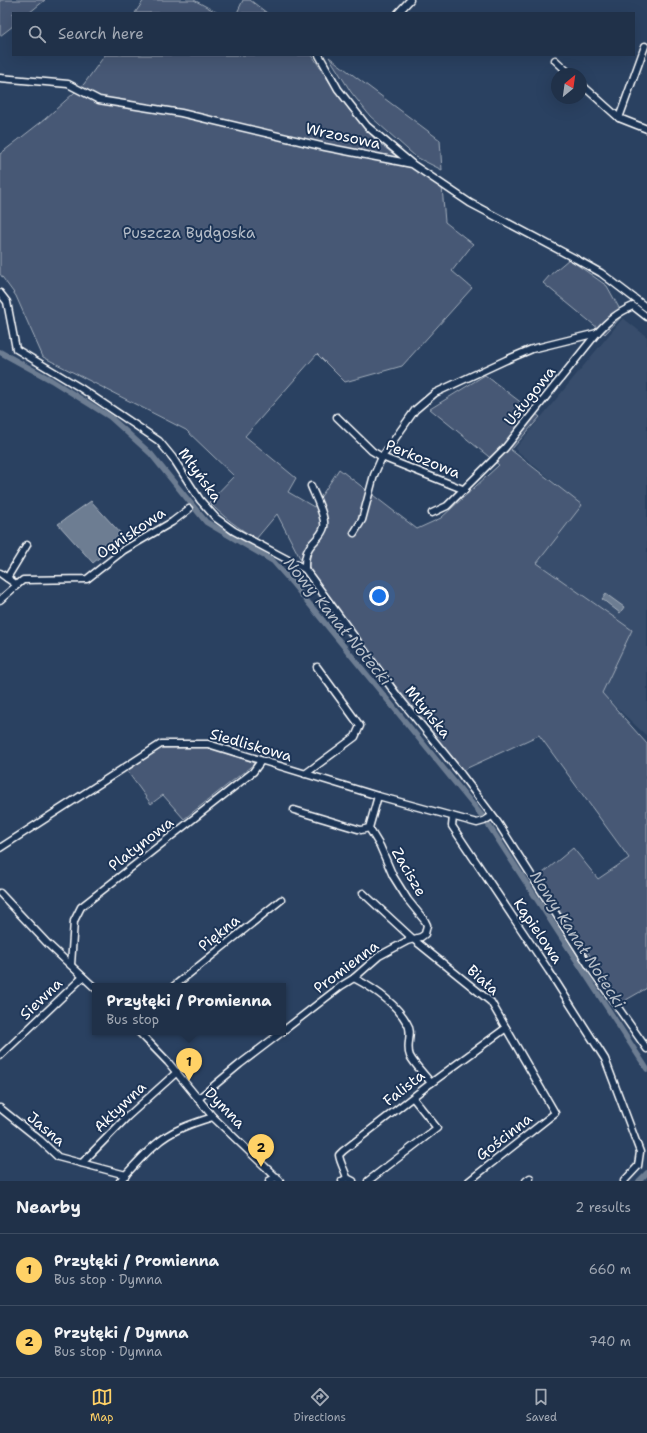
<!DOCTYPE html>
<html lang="en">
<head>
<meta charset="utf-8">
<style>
	:root { --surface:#203149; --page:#283950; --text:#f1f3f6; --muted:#a2a9b4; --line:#3d4c61; --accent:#ffd166 }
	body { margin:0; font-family:"Shantell Sans",sans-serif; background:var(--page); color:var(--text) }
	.compass { position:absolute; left:551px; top:68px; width:36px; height:36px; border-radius:50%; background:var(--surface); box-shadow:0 4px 16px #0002; rotate:29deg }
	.you { position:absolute; left:379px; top:596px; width:14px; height:14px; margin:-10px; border:3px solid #fff; border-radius:50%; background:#1a73e8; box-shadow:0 0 0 6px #1a73e833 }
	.badge { display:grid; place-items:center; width:26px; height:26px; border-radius:50%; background:var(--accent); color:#111; font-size:13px; font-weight:700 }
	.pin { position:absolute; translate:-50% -33px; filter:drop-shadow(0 1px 2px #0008) }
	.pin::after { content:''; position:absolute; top:21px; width:14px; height:12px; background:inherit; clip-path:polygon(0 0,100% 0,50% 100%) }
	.popup { position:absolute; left:92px; top:983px; width:194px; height:52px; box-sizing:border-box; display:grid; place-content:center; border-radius:0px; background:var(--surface); filter:drop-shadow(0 1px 3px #0005); font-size:13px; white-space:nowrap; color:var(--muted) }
	.popup b { font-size:15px; color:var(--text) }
	.popup::after { content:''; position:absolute; left:50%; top:100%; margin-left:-8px; border:8px solid transparent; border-top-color:var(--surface) }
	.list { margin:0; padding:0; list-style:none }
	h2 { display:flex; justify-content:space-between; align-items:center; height:52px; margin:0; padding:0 16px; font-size:17px }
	h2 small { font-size:13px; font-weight:400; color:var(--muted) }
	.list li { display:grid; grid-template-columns:26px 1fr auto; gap:12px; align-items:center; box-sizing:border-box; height:72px; padding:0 16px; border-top:1px solid var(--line) }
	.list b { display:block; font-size:15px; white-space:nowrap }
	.list p { margin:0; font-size:13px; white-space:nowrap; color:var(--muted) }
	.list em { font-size:13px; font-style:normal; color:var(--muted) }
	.icon { flex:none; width:22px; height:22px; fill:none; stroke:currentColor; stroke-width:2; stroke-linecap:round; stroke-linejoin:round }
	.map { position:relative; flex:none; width:647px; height:1181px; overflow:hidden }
	.search { position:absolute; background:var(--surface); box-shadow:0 4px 16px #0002; left:12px; right:12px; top:12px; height:44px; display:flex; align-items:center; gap:10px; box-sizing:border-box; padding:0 14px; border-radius:0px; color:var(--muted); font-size:15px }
	.sheet { height:196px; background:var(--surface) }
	nav { display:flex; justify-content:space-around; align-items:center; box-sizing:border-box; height:56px; border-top:1px solid var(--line); background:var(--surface); font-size:11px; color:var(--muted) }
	nav a { display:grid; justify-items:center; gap:2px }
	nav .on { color:var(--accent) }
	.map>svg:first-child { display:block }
	.built { fill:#394e6c }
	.green { fill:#465975; stroke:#a2acba }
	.water { fill:#6d7d92; stroke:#a7b1be }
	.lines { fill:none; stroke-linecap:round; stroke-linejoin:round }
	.canal { stroke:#6d7d92; stroke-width:5.5 }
	.minor-casing { stroke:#fff; stroke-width:9 }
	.minor { stroke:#1d3557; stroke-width:6 }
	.labels { text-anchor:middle; stroke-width:4; stroke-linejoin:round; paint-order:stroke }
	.street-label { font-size:15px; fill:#fff; stroke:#1d3557 }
	.park-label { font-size:15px; fill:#b5bdc8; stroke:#1d3557 }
	.water-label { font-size:16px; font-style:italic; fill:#b6bec8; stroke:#1d3557 }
</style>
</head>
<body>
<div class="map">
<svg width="647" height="1181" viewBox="0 0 647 1181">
	<rect width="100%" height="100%" fill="#2a4161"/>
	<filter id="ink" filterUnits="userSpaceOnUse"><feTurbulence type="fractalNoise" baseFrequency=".025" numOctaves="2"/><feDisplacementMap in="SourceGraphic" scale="8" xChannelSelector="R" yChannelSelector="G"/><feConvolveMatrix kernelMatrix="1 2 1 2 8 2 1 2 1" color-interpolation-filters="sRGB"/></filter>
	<g filter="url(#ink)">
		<path class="built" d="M623,318l24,19v399l-46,-43 30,-63 -94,-67 44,-58 -66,-56z"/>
		<g class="green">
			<path d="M0,0h45l-16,13h-16v13l-13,10z"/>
			<path d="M144,0h50l24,13h-83z"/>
			<path d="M243,0h7l17,13h-30z"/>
			<path d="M105,55h207c17,27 34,53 56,77 21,22 49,38 74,55l3,35 28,22 -21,27 20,17 -70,78 -57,16 -28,-28 -72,82 51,42 -8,14 26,15 25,-38 78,60 24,-11 58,-53 -69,-56 55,-34 55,42 -29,33 71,55 -45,58 95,67 -30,63 45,51v244l-28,16 -6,-15 -76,-111 36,-30 25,31 31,-21 -90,-123 -76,35 -150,-187 -36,-69 -21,25c-17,-11 -33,-22 -47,-37l25,-26 -48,-46 -143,-73 -27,-61 -16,-22v-120l45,-35 39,-35z"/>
			<path d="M329,57l111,83 2,30 -26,-13 -46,-41 -19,-24z"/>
			<path d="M569,259l38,27 16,29 -18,19 -62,-51 7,-8z"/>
			<path d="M206,747l48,15v2l-70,55 -21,-24 -12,9 -24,-33 34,-23z"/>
		</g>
		<g class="water">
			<path d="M91,501l33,36 -31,26 -35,-39z"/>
			<path d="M606,594l18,13 -4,6 -18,-14z"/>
		</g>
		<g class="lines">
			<g class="canal">
				<path d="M0,352l51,28 59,37 41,37 55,68 67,39 20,23 190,233"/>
				<path d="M488,824l159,245"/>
				<path d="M639,1181l8,-8"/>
			</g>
			<g class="minor-casing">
				<g id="minor">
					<path d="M398,13l12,-13"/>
					<path d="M319,55l19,34 29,37 44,37"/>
					<path d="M555,60l15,14"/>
					<path d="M0,78l68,6 31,16 82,13 144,34 87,17 58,39 106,56 25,14 46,35"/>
					<path d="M581,84l38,34 28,11"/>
					<path d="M619,118l26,-72"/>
					<path d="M0,293l7,9 9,47 63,38 80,54 14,17 27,42 16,18 18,13 71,38 91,125 65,80 37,49 93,146 56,80"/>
					<path d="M337,417l35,34 10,6 83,33"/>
					<path d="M432,513l15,-7 58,-58 92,-115c12,-13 20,-20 36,-27l14,11"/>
					<path d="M354,533l8,-13 12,-45 8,-18 33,-47 20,-17 71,-33 26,-11 65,-16"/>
					<path d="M305,569c0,-8 0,-15 4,-21 4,-7 13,-12 15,-21 2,-10 -9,-31 -13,-41"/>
					<path d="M0,573l17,12 -17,15"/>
					<path d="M7,578l20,-33"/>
					<path d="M17,585l6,-5 64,-1 37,-29 48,-28 17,-13"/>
					<path d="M305,774l50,-37 5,-11 -43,-59"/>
					<path d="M294,810l67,20 8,-2 9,-32"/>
					<path d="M453,817l-1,9 97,145 56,88 35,93 -2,14 -14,15"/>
					<path d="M0,848l161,-104h47l170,52 99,27 7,-2 8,-5"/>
					<path d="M0,893l48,51 47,44"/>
					<path d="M363,893l50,46 78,63 64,111 -86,68"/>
					<path d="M71,965l3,-44 7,-14 172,-135 8,-11"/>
					<path d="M354,978c19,10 42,25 53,45 7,10 -2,22 3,33 4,8 15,19 21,27"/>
					<path d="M174,986l107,-86"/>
					<path d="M283,1031l58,-45 13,-8 25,-22 28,-15 14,-4 4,-3 2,-9 -2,-4 -17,-21 -15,-24 -13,-30 -11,-18"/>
					<path d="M139,1032l29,30 45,55 67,64"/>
					<path d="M0,1056l83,-79"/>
					<path d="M198,1099l42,-35 42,-32"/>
					<path d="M0,1108l40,32 18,17 68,18"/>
					<path d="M82,1163l45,-46 50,-45"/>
					<path d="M347,1178c-2,-8 -7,-15 -8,-23l4,-4 88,-68 75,-55"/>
					<path d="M120,1181c11,-12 22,-25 35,-36 16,-15 38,-22 58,-28"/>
					<path d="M269,1181l8,-4"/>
					<path d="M342,1181l5,-3 6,3"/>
					<path d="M368,1181l69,-53 -24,-30"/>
					<path d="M526,1181l4,-3"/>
				</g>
			</g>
			<use href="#minor" class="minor"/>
		</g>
	</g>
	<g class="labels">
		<g class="street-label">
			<text transform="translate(343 136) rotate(12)" y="5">Wrzosowa</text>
			<text transform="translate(530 396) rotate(-51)" y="5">Usługowa</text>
			<text transform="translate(423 459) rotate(22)" y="5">Perkozowa</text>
			<text transform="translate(200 475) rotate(54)" y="5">Młyńska</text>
			<text transform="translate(131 533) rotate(-34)" y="5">Ogniskowa</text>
			<text transform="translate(428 712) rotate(51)" y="5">Młyńska</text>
			<text transform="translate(251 745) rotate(16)" y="5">Siedliskowa</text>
			<text transform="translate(141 844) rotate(-38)" y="5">Platynowa</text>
			<text transform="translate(409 872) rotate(60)" y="5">Zacisze</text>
			<text transform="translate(538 931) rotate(56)" y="5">Kąpielowa</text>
			<text transform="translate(219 933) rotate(-39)" y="5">Piękna</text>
			<text transform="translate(346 967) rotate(-37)" y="5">Promienna</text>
			<text transform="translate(483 980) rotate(41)" y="5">Biała</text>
			<text transform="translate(41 999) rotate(-44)" y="5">Siewna</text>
			<text transform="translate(404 1088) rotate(-38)" y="5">Falista</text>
			<text transform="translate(120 1107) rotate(-44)" y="5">Aktywna</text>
			<text transform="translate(225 1108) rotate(46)" y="5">Dymna</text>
			<text transform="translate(46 1129) rotate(40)" y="5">Jasna</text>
			<text transform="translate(504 1137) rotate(-38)" y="5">Gościnna</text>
		</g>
		<g class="park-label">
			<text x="189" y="238">Puszcza Bydgoska</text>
		</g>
		<g class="water-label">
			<text transform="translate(338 621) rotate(51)" y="6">Nowy Kanał Notecki</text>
			<text transform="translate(578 939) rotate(57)" y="6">Nowy Kanał Notecki</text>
		</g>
	</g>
</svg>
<svg class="compass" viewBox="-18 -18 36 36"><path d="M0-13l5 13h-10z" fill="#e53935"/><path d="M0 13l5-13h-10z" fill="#a2a9b4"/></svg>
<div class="you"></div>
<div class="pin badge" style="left:189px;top:1081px">1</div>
<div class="popup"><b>Przyłęki / Promienna</b>Bus stop</div>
<div class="pin badge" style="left:261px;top:1167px">2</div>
<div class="search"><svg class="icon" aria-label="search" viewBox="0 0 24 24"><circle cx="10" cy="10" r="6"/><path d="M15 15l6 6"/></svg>Search here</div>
</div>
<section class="sheet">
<h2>Nearby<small>2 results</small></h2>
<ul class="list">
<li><span class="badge">1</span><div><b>Przyłęki / Promienna</b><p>Bus stop · Dymna</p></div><em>660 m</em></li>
<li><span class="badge">2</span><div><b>Przyłęki / Dymna</b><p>Bus stop · Dymna</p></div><em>740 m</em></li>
</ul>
</section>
<nav>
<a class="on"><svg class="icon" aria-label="map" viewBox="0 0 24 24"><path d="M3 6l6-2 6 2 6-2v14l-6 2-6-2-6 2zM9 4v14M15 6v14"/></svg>Map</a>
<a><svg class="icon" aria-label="directions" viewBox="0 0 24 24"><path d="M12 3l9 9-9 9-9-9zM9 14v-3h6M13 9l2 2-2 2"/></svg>Directions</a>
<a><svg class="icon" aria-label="saved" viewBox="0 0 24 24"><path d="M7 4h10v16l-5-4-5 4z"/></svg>Saved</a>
</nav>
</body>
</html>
